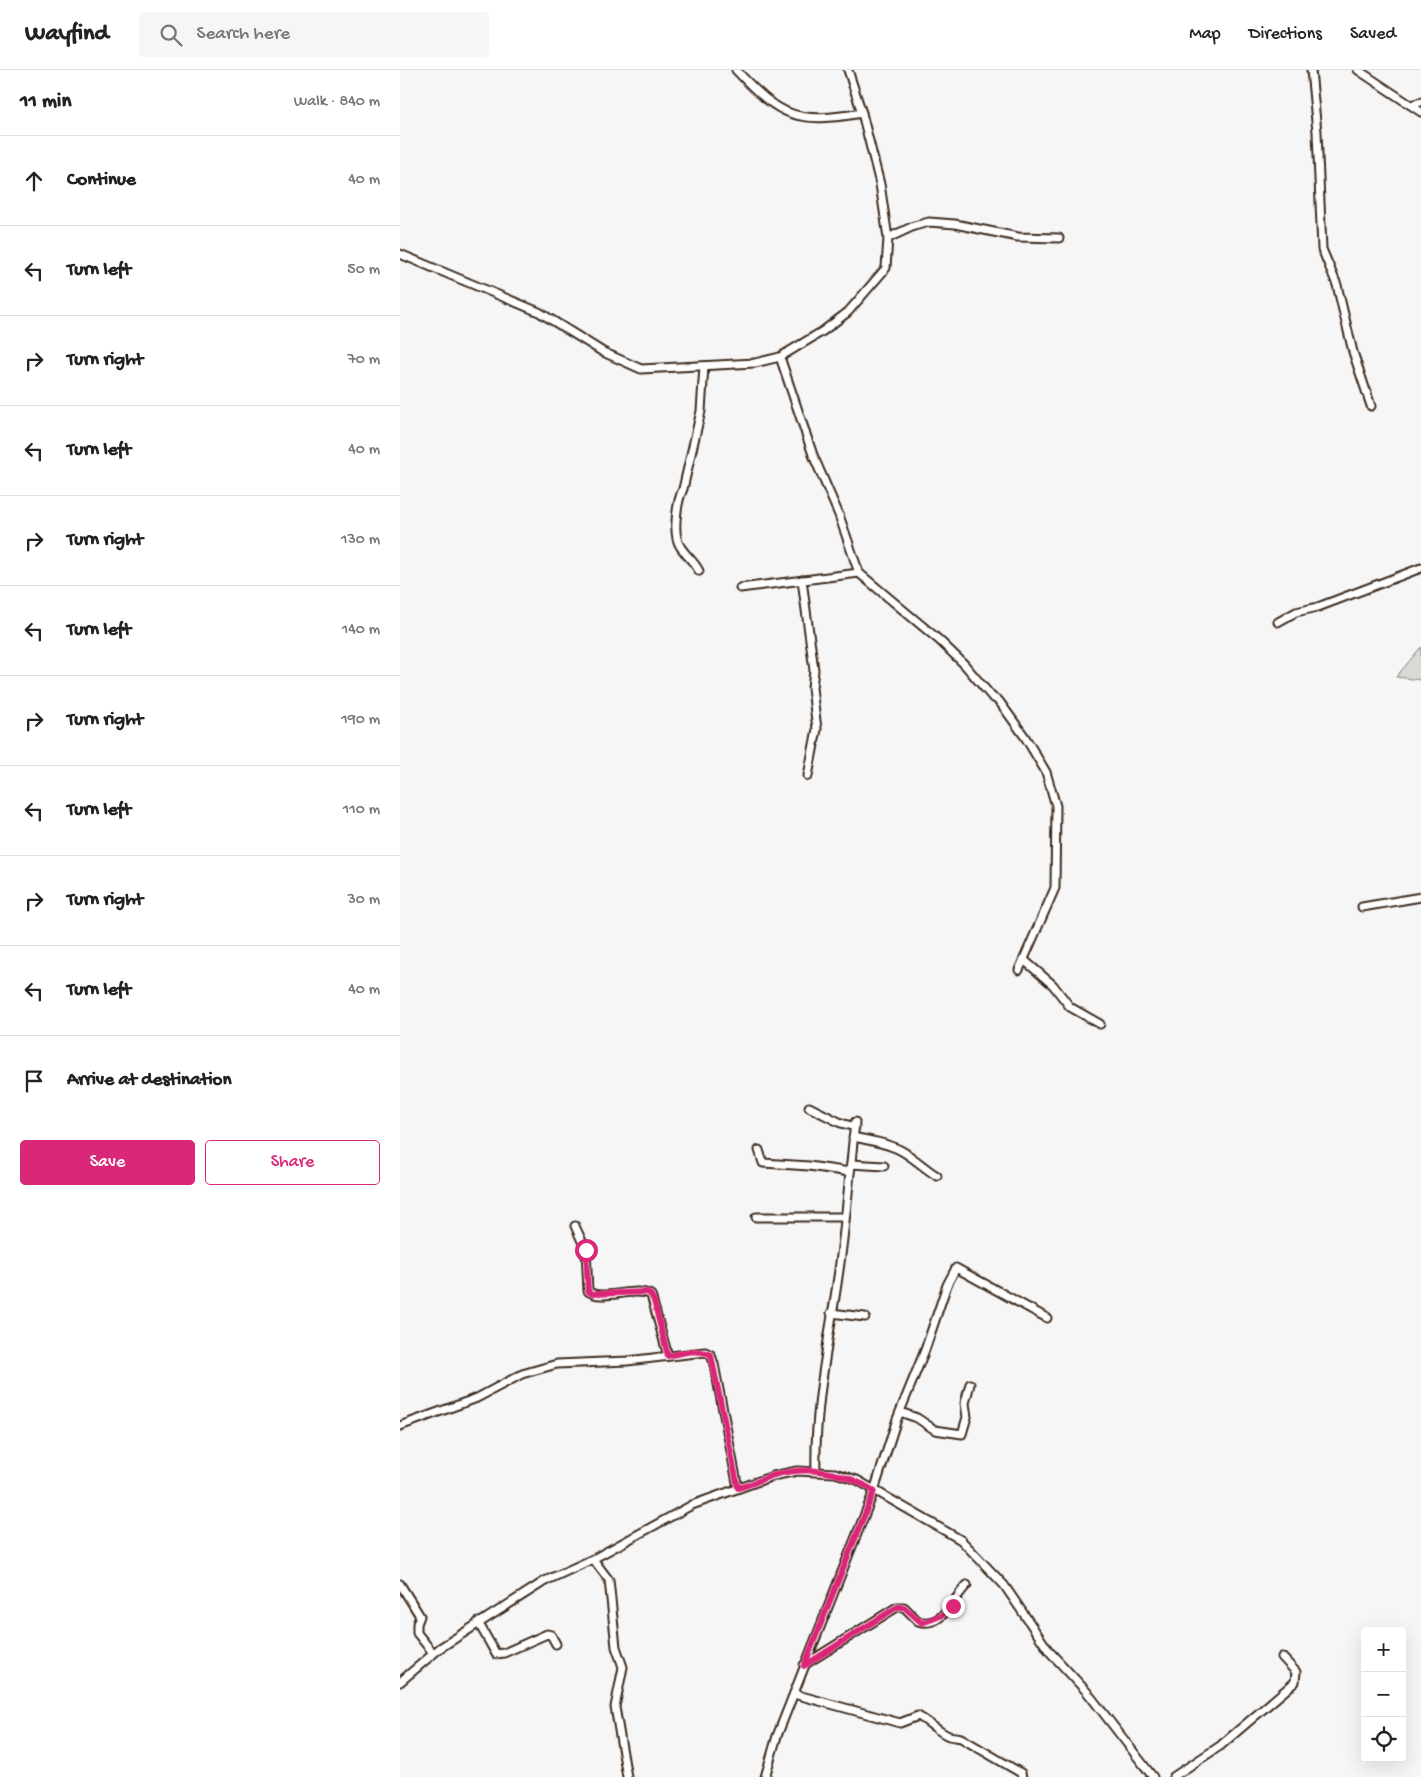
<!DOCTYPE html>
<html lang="en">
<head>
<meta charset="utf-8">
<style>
	:root { --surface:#fff; --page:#f6f6f6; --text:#222; --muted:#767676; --line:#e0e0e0; --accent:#db2777 }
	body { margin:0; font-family:"Gochi Hand",sans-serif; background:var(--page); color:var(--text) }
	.controls { position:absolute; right:15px; bottom:15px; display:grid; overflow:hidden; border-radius:5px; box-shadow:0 5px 20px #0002 }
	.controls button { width:45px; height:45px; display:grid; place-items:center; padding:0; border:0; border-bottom:1px solid var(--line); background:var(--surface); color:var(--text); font:25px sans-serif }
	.stop { position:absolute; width:15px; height:15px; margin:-11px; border:4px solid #db2777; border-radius:50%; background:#fff }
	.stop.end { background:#db2777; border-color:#fff; box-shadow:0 1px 5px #0008 }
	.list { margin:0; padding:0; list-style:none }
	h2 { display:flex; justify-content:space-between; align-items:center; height:65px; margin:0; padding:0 20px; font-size:21px }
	h2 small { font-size:16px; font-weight:400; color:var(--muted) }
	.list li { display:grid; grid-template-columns:32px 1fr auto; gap:15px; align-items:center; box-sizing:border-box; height:90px; padding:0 20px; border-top:1px solid var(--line) }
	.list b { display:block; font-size:19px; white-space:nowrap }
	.list em { font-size:16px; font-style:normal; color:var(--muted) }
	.actions { display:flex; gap:10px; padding:15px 20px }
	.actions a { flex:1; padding:11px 0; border:1px solid var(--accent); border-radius:5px; text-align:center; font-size:18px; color:var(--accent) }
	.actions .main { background:var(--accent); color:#fff }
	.icon { flex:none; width:28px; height:28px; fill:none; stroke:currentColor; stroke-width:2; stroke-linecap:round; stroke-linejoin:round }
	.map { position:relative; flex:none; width:1021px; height:1707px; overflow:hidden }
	header { display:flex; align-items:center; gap:30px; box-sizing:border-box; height:70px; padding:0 25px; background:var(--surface); border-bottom:1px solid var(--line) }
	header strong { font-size:24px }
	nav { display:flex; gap:28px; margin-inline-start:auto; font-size:18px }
	.search { width:350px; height:45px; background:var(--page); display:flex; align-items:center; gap:12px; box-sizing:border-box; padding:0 18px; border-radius:5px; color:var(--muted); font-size:19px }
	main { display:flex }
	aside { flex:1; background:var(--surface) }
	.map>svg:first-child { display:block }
	.green { fill:#dbd9d6; stroke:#8b827a }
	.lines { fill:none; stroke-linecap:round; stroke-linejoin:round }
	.minor-casing { stroke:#3b2a1e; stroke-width:11 }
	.minor { stroke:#fff; stroke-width:7 }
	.route { stroke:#db2777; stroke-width:6 }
</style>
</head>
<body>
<header>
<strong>Wayfind</strong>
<div class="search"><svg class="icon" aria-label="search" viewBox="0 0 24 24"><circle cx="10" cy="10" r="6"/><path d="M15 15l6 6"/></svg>Search here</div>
<nav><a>Map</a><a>Directions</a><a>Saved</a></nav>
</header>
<main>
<aside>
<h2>11 min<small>Walk · 840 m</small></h2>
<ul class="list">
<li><svg class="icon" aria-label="ahead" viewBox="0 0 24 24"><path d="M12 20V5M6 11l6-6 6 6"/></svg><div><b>Continue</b></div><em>40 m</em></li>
<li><svg class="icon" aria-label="left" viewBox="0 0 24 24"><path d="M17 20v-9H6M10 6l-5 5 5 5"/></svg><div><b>Turn left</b></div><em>50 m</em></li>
<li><svg class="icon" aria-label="right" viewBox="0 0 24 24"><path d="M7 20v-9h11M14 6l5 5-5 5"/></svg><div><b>Turn right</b></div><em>70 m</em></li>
<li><svg class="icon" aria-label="left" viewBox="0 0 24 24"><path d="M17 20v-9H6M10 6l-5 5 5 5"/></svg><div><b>Turn left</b></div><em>40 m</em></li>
<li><svg class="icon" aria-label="right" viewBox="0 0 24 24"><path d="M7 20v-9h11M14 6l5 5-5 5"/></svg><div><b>Turn right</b></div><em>130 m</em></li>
<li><svg class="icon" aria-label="left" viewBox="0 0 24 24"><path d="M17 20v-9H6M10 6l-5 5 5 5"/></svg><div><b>Turn left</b></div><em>140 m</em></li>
<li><svg class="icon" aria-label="right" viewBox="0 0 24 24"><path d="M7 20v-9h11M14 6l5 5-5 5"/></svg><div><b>Turn right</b></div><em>190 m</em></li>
<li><svg class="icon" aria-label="left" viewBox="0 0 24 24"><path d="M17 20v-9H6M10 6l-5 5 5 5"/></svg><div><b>Turn left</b></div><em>110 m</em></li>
<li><svg class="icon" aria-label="right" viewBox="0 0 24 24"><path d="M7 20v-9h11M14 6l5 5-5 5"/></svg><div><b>Turn right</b></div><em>30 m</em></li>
<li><svg class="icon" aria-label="left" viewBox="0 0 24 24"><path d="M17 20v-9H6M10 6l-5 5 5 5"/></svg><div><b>Turn left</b></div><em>40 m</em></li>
<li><svg class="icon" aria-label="arrive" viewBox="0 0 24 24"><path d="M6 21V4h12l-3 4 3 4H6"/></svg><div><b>Arrive at destination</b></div></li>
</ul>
<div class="actions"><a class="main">Save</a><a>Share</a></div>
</aside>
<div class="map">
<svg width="1021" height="1707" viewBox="0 0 1021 1707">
	<rect width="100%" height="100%" fill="#f7f6f6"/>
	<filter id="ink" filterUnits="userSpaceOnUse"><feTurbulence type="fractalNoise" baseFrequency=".02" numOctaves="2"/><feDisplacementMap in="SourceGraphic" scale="10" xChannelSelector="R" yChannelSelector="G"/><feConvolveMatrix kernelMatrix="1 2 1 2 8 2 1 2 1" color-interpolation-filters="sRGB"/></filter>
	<g filter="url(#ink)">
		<path class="green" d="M1021,577v33l-25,-3z"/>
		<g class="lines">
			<g class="minor-casing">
				<g id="minor">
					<path d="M336,0c45,48 61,54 126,43"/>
					<path d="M911,0l6,62 5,117 15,36 16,67 18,54"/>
					<path d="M958,0l63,42"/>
					<path d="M1011,35l10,-3"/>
					<path d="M488,168l26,-12 15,-4 26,2 63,13 41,1"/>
					<path d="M0,184l139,58 64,40 38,17 114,-6 25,-6 33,98 26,60 20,58 80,67 25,24 28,33 7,4 26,36 21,35 10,34 -1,82 -36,82"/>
					<path d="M380,287l43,-26 25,-19 38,-44 2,-30 -8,-54 -18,-71 -14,-43"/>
					<path d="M299,501c-5,-10 -13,-15 -19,-25 -8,-12 -3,-45 3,-57l18,-78 3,-45"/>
					<path d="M402,510l12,90 -2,18 5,41 -9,47"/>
					<path d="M340,518l119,-15"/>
					<path d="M878,552l18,-10 22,-5 103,-39"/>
					<path d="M962,837l59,-10"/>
					<path d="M624,890l29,25 17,22 30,17"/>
					<path d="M409,1037l32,16 14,4"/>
					<path d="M453,1067c16,3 33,6 47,13 12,6 24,18 37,26"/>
					<path d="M359,1080l4,13 46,3 41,6"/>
					<path d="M451,1094l33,2"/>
					<path d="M356,1147h89"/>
					<path d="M175,1156l11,24 2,41c13,11 47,-5 63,4l17,61"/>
					<path d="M431,1243l34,4"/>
					<path d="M500,1342l17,6 18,12 27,4 5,-17 -2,-14 5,-19"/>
					<path d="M0,1356l77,-28 45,-24 35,-10 70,-3 78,-9 6,3 3,9 24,124"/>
					<path d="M416,1401c-2,-67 14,-135 23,-201 7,-49 11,-99 16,-148"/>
					<path d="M193,1489l16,21 7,67 7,20 -8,40 12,70"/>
					<path d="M0,1514l20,32 -3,8v9l16,20"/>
					<path d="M78,1552l18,32 8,-1 43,-19 4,1 5,9"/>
					<path d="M404,1595l93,-58h7l14,14c25,8 35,-23 49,-36"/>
					<path d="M0,1612l40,-34 105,-67 48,-22 99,-54 81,-29 24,-5 38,2 22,7 104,60 43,45 45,66 38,41 66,85"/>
					<path d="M394,1624l106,29 18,-7c11,6 22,17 31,20 4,1 9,1 12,2l60,35 1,4"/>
					<path d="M365,1707l12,-41 97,-245 23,-72 28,-69 22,-65 9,-17 91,50"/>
					<path d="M773,1707l47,-31 75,-64 1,-10 -14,-15"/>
				</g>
			</g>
			<use href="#minor" class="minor"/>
		</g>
	</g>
	<g class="lines" filter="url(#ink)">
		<path class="route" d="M186,1180l2,41 4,3 55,-2 4,3 3,6 14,55c14,-3 30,-8 43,-1l27,133c12,-3 22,-8 33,-12 35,-11 73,-5 103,15l-70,175 93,-59h7l18,16 21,-8 10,-9"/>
	</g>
</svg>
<div class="controls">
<button>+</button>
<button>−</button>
<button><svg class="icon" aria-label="locate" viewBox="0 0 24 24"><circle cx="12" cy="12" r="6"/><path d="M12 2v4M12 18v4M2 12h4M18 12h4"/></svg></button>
</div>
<div class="stop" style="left:186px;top:1180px"></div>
<div class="stop end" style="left:553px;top:1536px"></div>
</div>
</main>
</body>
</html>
